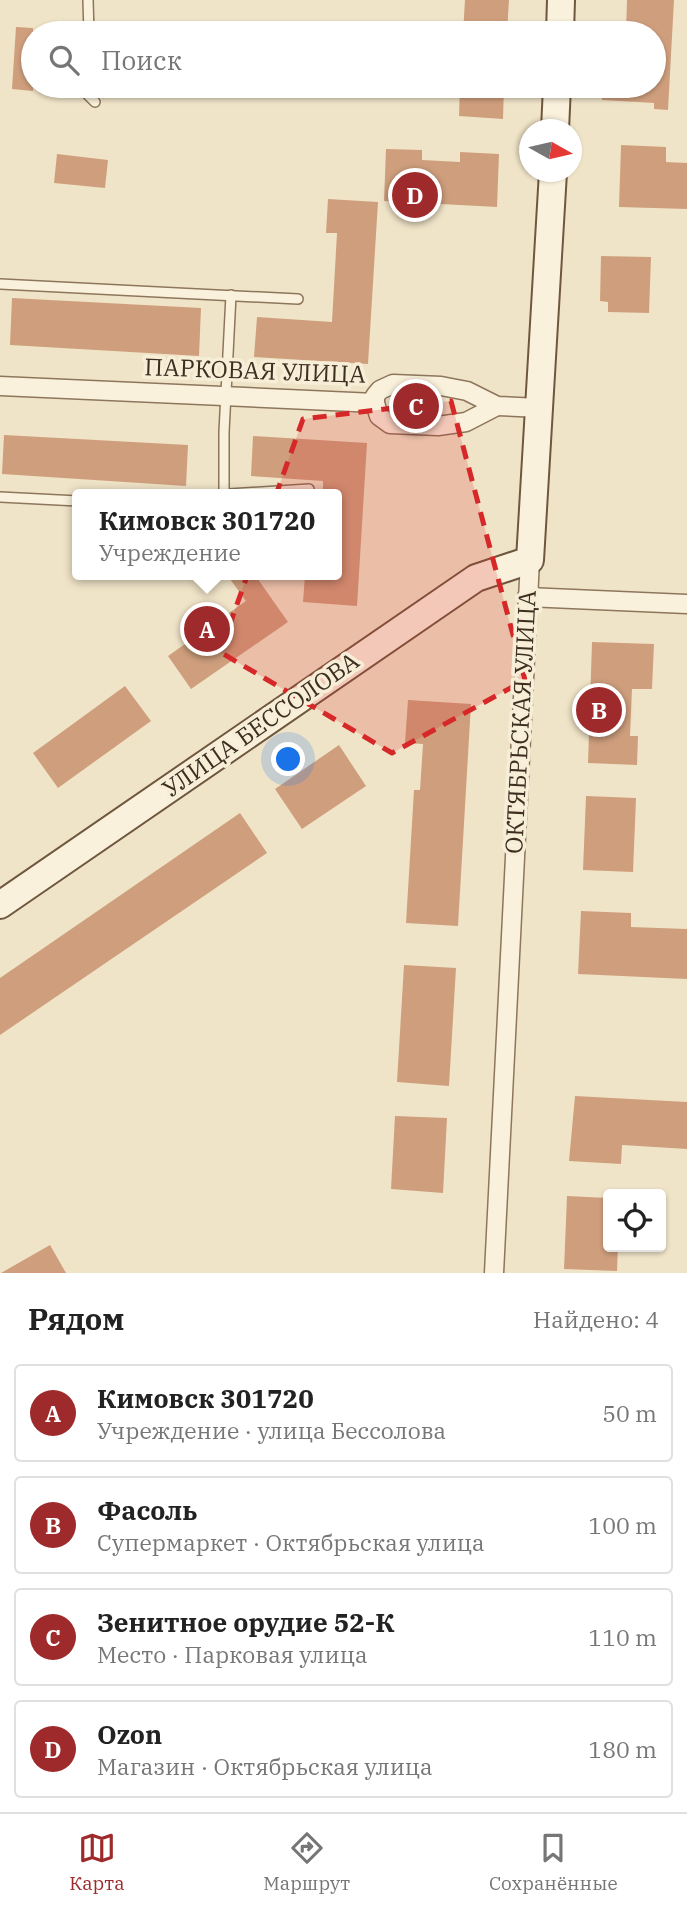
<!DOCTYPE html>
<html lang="ru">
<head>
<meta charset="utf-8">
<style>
	:root { --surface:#fff; --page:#f2f2f2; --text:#222; --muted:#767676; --line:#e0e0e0; --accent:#9e2a2b }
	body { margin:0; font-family:"IBM Plex Serif",serif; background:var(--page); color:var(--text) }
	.controls { position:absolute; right:21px; bottom:21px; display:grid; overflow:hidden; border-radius:7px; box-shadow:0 2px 5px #0004 }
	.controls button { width:63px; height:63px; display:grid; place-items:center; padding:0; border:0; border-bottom:2px solid var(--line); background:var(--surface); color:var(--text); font:35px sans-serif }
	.compass { position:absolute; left:519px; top:119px; width:63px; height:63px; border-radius:50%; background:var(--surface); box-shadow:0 2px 5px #0004; rotate:98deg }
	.you { position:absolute; left:289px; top:760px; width:24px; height:24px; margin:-18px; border:5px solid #fff; border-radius:50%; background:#1a73e8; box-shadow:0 0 0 10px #1a73e833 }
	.badge { display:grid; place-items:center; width:46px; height:46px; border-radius:50%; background:var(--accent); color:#fff; font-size:23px; font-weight:700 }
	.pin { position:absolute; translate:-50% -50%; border:4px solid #fff; box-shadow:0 2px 7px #0006 }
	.popup { position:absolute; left:72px; top:489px; width:270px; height:91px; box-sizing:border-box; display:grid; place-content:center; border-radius:7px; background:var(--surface); filter:drop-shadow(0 2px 5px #0005); font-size:23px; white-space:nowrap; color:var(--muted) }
	.popup b { font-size:26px; color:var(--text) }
	.popup::after { content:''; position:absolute; left:50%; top:100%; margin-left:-14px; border:14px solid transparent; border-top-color:var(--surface) }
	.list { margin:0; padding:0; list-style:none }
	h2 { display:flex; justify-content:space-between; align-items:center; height:91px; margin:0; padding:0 28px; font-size:30px }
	h2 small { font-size:23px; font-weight:400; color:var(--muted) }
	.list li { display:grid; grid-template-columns:46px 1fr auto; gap:21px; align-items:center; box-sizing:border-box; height:98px; margin:0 14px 14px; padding:0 14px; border:2px solid var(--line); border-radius:7px }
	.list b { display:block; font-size:26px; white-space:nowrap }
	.list p { margin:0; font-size:23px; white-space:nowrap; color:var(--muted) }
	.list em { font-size:23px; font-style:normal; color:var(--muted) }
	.icon { flex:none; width:38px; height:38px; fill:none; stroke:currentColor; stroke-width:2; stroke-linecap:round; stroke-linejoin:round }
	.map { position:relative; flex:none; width:687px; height:1273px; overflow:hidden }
	.search { position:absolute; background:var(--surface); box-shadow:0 2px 5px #0004; left:21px; right:21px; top:21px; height:77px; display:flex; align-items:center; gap:18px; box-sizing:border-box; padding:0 24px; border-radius:38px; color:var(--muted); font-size:26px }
	.sheet { height:539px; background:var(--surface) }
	nav { display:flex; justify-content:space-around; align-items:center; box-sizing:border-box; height:98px; border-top:2px solid var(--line); background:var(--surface); font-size:19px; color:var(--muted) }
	nav a { display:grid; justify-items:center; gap:4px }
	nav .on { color:var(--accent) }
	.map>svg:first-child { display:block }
	.building { fill:#cf9f7d }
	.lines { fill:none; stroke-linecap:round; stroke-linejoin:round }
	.lane-casing { stroke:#8d765c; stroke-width:12 }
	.street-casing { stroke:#8d765c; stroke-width:21 }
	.secondary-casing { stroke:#6f573f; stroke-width:30 }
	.lane { stroke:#faf1dc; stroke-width:9 }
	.street { stroke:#faf1dc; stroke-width:18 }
	.secondary { stroke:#faf1dc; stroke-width:26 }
	.marked { fill:#d62828; fill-opacity:0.2; stroke:#d62828; stroke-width:5; stroke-dasharray:14 9; stroke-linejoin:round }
	.labels { text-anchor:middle; stroke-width:7; stroke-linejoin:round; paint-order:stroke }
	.street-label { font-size:24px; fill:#3d2e20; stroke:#f7eed8 }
</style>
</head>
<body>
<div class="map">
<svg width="687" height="1273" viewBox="0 0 687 1273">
	<rect width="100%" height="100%" fill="#f0e4c8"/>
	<g class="building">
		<path d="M465,0h44l-2,33h-44z"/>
		<path d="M627,0h47l-6,110 -14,-1v-6l-52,-3v-14h52v-53h-28z"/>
		<path d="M16,27l17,1v63l-21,-2z"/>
		<path d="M460,86h44l-1,33 -44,-3z"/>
		<path d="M621,145l45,2v15l21,1v46l-68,-2z"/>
		<path d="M386,149l36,1v10l38,2v-10l39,2 -2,53 -113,-6z"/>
		<path d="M57,154l51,6 -3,28 -51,-5z"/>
		<path d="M328,199l50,3 -10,162 -114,-7 3,-40 75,5 5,-89h-11z"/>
		<path d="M601,256l50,1 -2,56 -41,-1v-10l-8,-1z"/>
		<path d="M12,298l189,10 -2,48 -189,-11z"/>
		<path d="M4,435l184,10 -2,41 -184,-12z"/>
		<path d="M253,436l114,7 -10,163 -54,-4 2,-27h32v-81h-14v-13l-72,-5z"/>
		<path d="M227,575h28l33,47 -97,67 -23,-33 78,-55z"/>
		<path d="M592,642l62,2 -2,45h-20l-2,47h8l-1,29 -49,-2z"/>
		<path d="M125,686l26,35 -93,67 -25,-35z"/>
		<path d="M408,700l63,4 -13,222 -52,-3 8,-133h6l3,-46 -18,-1z"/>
		<path d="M339,745l27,41 -64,43 -27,-40z"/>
		<path d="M586,796l50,2 -3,74 -50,-2z"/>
		<path d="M240,813l27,40 -267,182v-57z"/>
		<path d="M581,911l50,2v14l56,2v50l-109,-5z"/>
		<path d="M404,965l52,3 -7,118 -52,-4z"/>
		<path d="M575,1096l112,6v47l-65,-4 -1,19 -52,-3z"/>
		<path d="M395,1116l52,2 -4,75 -52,-4z"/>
		<path d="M567,1196l41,2v49h10l-1,24 -53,-2z"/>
		<path d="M50,1245l16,28h-65z"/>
	</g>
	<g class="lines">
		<g class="lane-casing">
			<g id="lane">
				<path d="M88,0l1,33"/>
				<path d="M86,86v7l9,9"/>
				<path d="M0,284l298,15"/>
				<path d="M224,494v-62l7,-137"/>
				<path d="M229,494l80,-5"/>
				<path d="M0,497l78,4"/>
			</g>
		</g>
		<g class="street-casing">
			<g id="street">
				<path d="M0,386l375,17v-7l5,-6 13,-6 48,2 26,5 30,15 43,2"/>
				<path d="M375,403l4,13 11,8 48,2 28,-4 31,-16"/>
				<path d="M527,597l160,7"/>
				<path d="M494,1273l36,-713"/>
			</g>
		</g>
		<g class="secondary-casing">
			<g id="secondary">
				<path d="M560,33l1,-33"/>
				<path d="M555,130l2,-44"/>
				<path d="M0,905l476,-327 54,-18 23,-388"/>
			</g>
		</g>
		<use href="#lane" class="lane"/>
		<use href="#street" class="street"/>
		<use href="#secondary" class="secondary"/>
	</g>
	<path class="marked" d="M451,401l74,279 -133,73 -172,-101 83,-233z"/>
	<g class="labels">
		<g class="street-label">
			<text transform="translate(255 371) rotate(2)" y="8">ПАРКОВАЯ УЛИЦА</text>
			<text transform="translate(521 722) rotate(-87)" y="8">ОКТЯБРЬСКАЯ УЛИЦА</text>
			<text transform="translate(261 725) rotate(-35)" y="8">УЛИЦА БЕССОЛОВА</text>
		</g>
	</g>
</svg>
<div class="controls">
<button><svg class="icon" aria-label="locate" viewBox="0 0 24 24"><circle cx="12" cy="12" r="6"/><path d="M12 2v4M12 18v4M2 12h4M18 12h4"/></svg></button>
</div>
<svg class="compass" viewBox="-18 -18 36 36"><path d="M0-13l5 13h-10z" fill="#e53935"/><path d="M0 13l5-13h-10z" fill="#767676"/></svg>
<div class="you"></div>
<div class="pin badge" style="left:207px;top:629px">A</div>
<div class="popup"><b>Кимовск 301720</b>Учреждение</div>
<div class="pin badge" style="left:599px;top:710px">B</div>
<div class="pin badge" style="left:416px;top:406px">C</div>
<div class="pin badge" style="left:415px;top:195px">D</div>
<div class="search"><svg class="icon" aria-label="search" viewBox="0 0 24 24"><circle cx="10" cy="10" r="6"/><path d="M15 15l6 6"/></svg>Поиск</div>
</div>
<section class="sheet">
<h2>Рядом<small>Найдено: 4</small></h2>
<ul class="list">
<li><span class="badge">A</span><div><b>Кимовск 301720</b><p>Учреждение · улица Бессолова</p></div><em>50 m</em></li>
<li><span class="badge">B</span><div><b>Фасоль</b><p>Супермаркет · Октябрьская улица</p></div><em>100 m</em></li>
<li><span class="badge">C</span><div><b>Зенитное орудие 52-К</b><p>Место · Парковая улица</p></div><em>110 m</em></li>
<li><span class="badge">D</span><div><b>Ozon</b><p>Магазин · Октябрьская улица</p></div><em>180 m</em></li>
</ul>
</section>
<nav>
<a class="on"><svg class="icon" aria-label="map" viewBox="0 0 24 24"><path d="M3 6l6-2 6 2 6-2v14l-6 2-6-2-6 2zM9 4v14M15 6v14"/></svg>Карта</a>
<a><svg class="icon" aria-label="directions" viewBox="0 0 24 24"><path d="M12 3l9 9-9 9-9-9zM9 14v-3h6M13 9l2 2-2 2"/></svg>Маршрут</a>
<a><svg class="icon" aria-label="saved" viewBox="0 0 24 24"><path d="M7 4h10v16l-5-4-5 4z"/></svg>Сохранённые</a>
</nav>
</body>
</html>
